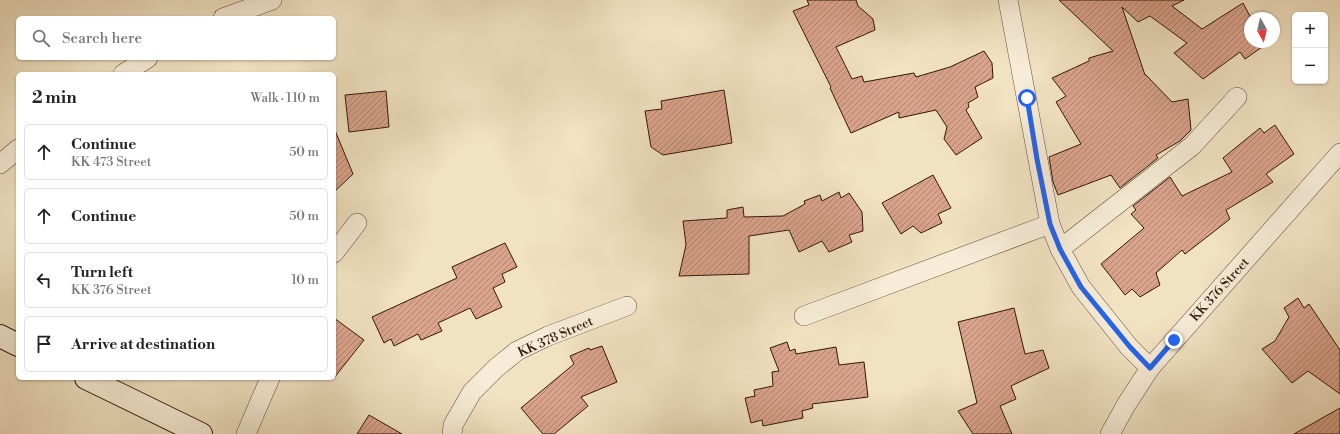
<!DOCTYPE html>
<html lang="en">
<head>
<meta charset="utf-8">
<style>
	:root { --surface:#fff; --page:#f6f6f6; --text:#222; --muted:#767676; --line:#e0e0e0 }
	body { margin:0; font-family:"Libre Bodoni",serif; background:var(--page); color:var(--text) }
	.controls { position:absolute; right:12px; top:12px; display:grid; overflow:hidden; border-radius:6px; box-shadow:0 1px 3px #0004 }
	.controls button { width:36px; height:36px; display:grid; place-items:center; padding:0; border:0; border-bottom:1px solid var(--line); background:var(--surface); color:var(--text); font:20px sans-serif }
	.compass { position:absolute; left:1244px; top:12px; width:36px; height:36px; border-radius:50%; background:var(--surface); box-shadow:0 1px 3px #0004; rotate:172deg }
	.stop { position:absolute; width:12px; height:12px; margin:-9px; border:3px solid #2563eb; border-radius:50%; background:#fff }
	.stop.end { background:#2563eb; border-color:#fff; box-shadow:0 1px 4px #0008 }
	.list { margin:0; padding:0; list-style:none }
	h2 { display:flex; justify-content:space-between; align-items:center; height:52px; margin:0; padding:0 16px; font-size:17px }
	h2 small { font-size:13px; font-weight:400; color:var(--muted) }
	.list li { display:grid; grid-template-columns:26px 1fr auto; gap:12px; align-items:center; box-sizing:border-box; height:56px; margin:0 8px 8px; padding:0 8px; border:1px solid var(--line); border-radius:6px }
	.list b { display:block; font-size:15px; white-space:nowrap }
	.list p { margin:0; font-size:13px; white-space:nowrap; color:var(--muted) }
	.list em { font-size:13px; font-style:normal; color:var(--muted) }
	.icon { flex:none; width:22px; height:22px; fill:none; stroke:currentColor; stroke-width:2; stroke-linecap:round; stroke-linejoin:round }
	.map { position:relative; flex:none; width:1340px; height:434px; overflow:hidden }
	.search { position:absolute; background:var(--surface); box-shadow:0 1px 3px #0004; left:16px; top:16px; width:320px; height:44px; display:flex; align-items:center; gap:10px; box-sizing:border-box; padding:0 14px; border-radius:6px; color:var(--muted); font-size:15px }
	.panel { position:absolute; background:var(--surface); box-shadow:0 1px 3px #0004; left:16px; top:72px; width:320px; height:308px; border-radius:6px }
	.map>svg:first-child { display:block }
	.building { fill:url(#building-hatch); stroke:#321608 }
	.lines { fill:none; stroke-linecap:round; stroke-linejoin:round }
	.minor-casing { stroke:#624936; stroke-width:20 }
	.secondary-casing { stroke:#321608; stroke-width:24 }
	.minor { stroke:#f6ecd7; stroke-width:19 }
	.secondary { stroke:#f6ecd7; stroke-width:22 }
	.route { stroke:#2563eb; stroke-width:5 }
	.labels { text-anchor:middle; stroke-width:3; stroke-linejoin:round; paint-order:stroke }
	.street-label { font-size:13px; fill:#321608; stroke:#f6ecd7 }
</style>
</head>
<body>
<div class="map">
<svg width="1340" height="434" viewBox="0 0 1340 434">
	<defs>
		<pattern id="building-hatch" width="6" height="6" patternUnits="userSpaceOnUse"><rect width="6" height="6" fill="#daa38c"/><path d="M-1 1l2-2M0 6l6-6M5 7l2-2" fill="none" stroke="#b18470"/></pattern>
	</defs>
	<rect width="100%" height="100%" fill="#f1e2c2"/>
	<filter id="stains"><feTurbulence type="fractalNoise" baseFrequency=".005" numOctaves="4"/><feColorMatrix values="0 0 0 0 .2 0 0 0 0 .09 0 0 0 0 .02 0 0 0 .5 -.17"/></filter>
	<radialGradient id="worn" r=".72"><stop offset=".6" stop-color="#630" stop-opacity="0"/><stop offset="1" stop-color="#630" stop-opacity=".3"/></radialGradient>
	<g class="building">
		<path d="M807,0h49l2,6 15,13 2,11 -39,17 16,32 10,-3 2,6 50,-9 2,4 34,-10 34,-16 8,12 1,15 -18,9 3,10 -10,6 1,4 -3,3 16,28 -26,17 -12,-16 3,-12 -11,-17 -37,8v-6l-48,21 -21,-45 1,-1 -38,-76 16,-6z"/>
		<path d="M1059,0h125l-12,6 30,23 41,-26 8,15 -1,24h13l2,3 -20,14 -5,-7 -37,27 -29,-26 13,-10 -37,-27 -12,6 -16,-15 23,68h1l26,27 16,-3 3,31 -11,11 -24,14 2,3 -38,30 -9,-13 -53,20 -5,-13 -4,-25 32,-13 -25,-42 10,-6 -14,-18 37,-17v-3l24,-7z"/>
		<path d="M724,90l8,53 -69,12 -12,-8 -6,-36 17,-2 -1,-8z"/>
		<path d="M386,91l3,36 -40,5 -4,-37z"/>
		<path d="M1275,125l19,29 -28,20 7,8 -47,28 4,9 -45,35 -3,-4 -26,23 4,12 -20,12 -8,-8 -7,6 -24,-31 43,-36 -13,-14 5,-4 -3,-4 37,-29 12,19 50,-24 -9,-14 37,-30 4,5z"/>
		<path d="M334,128l19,46 -19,18z"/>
		<path d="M933,175l18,33 -13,6 4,9 -21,10 -8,-7 -12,8 -19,-31z"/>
		<path d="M839,192l2,6 8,-5 13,19 1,19 -14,4 3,7 -23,10 -7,-11 -23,11 -10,-22 -40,6v38l-70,2 7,-31 -3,-24 44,-3v-8l16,-3 1,10 39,-1 22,-12 -1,-3 16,-6 2,6z"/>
		<path d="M505,243l12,24 -15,7 3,8 -12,6 9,19 -26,12 -6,-11 -32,15 4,8 -21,9 -3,-6 -24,12 -3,-7 -7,4 -12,-26 85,-39 -5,-11z"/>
		<path d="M1298,298l6,10 5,-4 31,46v44l-32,-23 -16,12 -30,-34 13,-8 14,-24 -5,-9z"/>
		<path d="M1014,308l11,46 18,-4 6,18 -38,18 5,13 -16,7 12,28h-39l-15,-23 19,-8 -19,-81z"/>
		<path d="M334,318l30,22 -30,38z"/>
		<path d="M787,342l3,9 5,-2 1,5 40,-7 3,18 25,-3 4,35 -56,7 1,4 -11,3 1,7 -40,8 -1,-6 -11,3 -6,-25 10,-2 -1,-6 19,-4 -1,-14 7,-1 -9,-23z"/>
		<path d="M602,346l15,36 -36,15 7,9 -34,28h-11l-22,-26 53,-44 -4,-8 19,-8 1,2z"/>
		<path d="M1340,408v26h-46z"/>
		<path d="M369,415l33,19h-45z"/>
	</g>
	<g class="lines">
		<g class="minor-casing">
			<g id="minor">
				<path d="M1008,0l42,224 10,25 21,38 48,60 21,21"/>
				<path d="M223,18l49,-18"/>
				<path d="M123,74l25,-16"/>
				<path d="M0,164l18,-15"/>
				<path d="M1060,249l132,-103 45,-49"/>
				<path d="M334,253l23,-30"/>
				<path d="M804,316l246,-92"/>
				<path d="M246,434l24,-56"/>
				<path d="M452,434l1,-9 19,-33 24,-24 21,-17 31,-15 79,-30"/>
				<path d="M1110,434l16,-29 24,-37 190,-215"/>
			</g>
		</g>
		<g class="secondary-casing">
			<g id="secondary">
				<path d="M0,336l18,9"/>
				<path d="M86,378l115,56"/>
			</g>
		</g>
		<use href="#minor" class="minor"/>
		<use href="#secondary" class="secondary"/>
	</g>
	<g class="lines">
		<path class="route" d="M1027,98l10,61 13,65 10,25 21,38 49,60 20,21 24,-28"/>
	</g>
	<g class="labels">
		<g class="street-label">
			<text transform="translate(1219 289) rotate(-48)" y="5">KK 376 Street</text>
			<text transform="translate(555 336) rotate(-24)" y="5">KK 378 Street</text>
		</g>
	</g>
	<rect width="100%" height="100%" filter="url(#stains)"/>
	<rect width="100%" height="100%" fill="url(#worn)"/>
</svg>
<div class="controls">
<button>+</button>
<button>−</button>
</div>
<svg class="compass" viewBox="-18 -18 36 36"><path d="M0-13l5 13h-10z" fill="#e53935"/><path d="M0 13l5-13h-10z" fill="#767676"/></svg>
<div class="stop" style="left:1027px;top:98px"></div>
<div class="stop end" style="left:1174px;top:340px"></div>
<div class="search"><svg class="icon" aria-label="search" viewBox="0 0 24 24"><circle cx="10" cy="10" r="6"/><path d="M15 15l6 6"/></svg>Search here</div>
<section class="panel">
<h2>2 min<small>Walk · 110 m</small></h2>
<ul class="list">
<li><svg class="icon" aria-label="ahead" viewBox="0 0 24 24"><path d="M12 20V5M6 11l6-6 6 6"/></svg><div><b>Continue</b><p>KK 473 Street</p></div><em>50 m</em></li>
<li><svg class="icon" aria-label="ahead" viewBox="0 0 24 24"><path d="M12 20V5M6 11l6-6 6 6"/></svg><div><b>Continue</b></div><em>50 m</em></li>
<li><svg class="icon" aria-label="left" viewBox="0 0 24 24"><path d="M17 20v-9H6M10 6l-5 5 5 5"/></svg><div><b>Turn left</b><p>KK 376 Street</p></div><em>10 m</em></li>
<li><svg class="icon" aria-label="arrive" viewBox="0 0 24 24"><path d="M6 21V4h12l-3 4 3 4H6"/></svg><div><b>Arrive at destination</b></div></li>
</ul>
</section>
</div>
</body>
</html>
